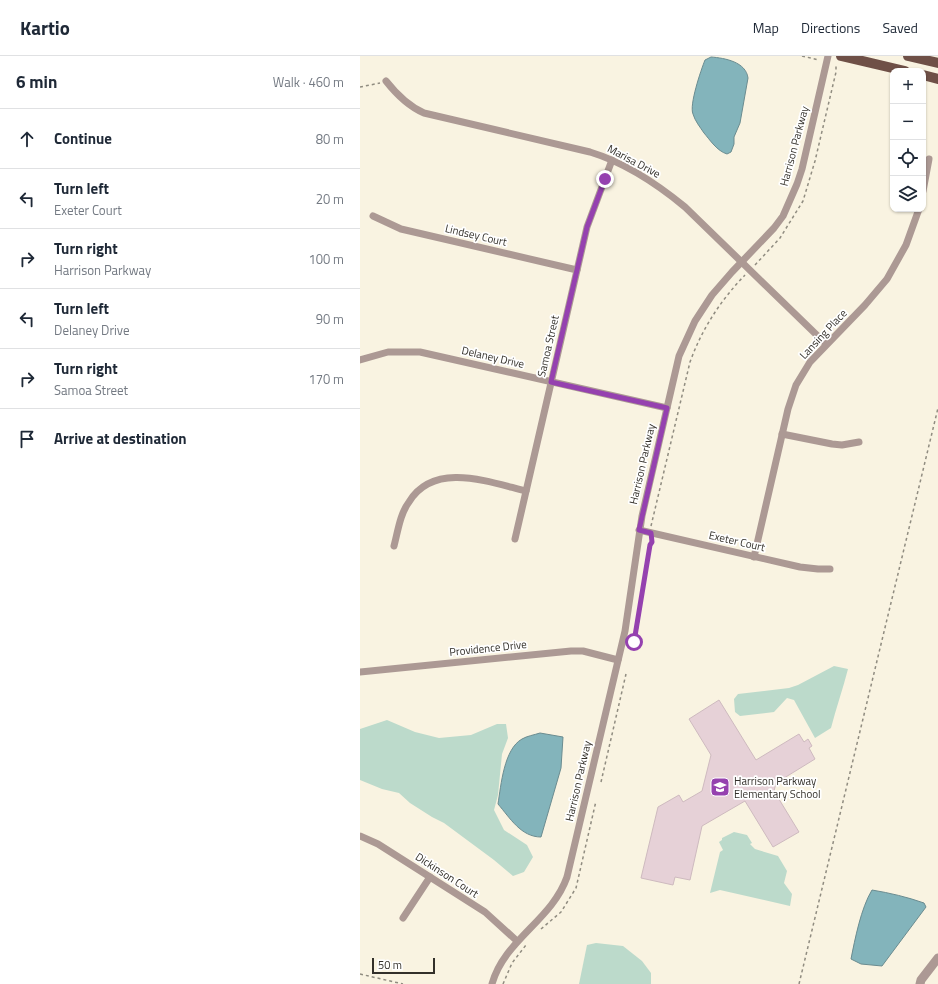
<!DOCTYPE html>
<html lang="en">
<head>
<meta charset="utf-8">
<style>
	:root { --surface:#fff; --page:#f6f6f7; --text:#1f2937; --muted:#747a83; --line:#e0e1e3 }
	body { margin:0; font-family:"Titillium Web",sans-serif; background:var(--page); color:var(--text) }
	.controls { position:absolute; right:12px; top:12px; display:grid; overflow:hidden; border-radius:8px; box-shadow:0 1px 3px #0004 }
	.controls button { width:36px; height:36px; display:grid; place-items:center; padding:0; border:0; border-bottom:1px solid var(--line); background:var(--surface); color:var(--text); font:20px sans-serif }
	.scale { position:absolute; left:12px; bottom:10px; width:63px; box-sizing:border-box; padding-left:4px; border:2px solid #33302a; border-top:0; font-size:11px; line-height:14px; white-space:nowrap; color:#33302a; -webkit-text-stroke:3px #fff; paint-order:stroke }
	.stop { position:absolute; width:12px; height:12px; margin:-9px; border:3px solid #9541af; border-radius:50%; background:#fff }
	.stop.end { background:#9541af; border-color:#fff; box-shadow:0 1px 4px #0008 }
	.list { margin:0; padding:0; list-style:none }
	h2 { display:flex; justify-content:space-between; align-items:center; height:52px; margin:0; padding:0 16px; font-size:17px }
	h2 small { font-size:13px; font-weight:400; color:var(--muted) }
	.list li { display:grid; grid-template-columns:26px 1fr auto; gap:12px; align-items:center; box-sizing:border-box; height:60px; padding:0 16px; border-top:1px solid var(--line) }
	.list b { display:block; font-size:15px; white-space:nowrap }
	.list p { margin:0; font-size:13px; white-space:nowrap; color:var(--muted) }
	.list em { font-size:13px; font-style:normal; color:var(--muted) }
	.icon { flex:none; width:22px; height:22px; fill:none; stroke:currentColor; stroke-width:2; stroke-linecap:round; stroke-linejoin:round }
	.map { position:relative; flex:none; width:578px; height:928px; overflow:hidden }
	header { display:flex; align-items:center; gap:24px; box-sizing:border-box; height:56px; padding:0 20px; background:var(--surface); border-bottom:1px solid var(--line) }
	header strong { font-size:19px }
	nav { display:flex; gap:22px; margin-inline-start:auto; font-size:14px }
	main { display:flex }
	aside { flex:1; background:var(--surface) }
	.map>svg:first-child { display:block }
	.green { fill:#bcdacb }
	.water { fill:#83b4bb; stroke:#6b8c90 }
	.building { fill:#e6d1d7; stroke:#cebabf }
	.lines { fill:none; stroke-linecap:round; stroke-linejoin:round }
	.path { stroke:#908c80; stroke-width:1.5; stroke-dasharray:3 3; stroke-linecap:butt }
	.minor { stroke:#ac9994; stroke-width:7 }
	.tertiary { stroke:#ac9994; stroke-width:9 }
	.primary { stroke:#6f5047; stroke-width:10 }
	.route { stroke:#9541af; stroke-width:5 }
	.labels { text-anchor:middle; stroke-width:3.5; stroke-linejoin:round; paint-order:stroke }
	.street-label { font-size:11px; fill:#33302a; stroke:#fff }
	.poi-label { font-size:11px; fill:#33302a; stroke:#fff; text-anchor:start }
</style>
</head>
<body>
<header>
<strong>Kartio</strong>
<nav><a>Map</a><a>Directions</a><a>Saved</a></nav>
</header>
<main>
<aside>
<h2>6 min<small>Walk · 460 m</small></h2>
<ul class="list">
<li><svg class="icon" aria-label="ahead" viewBox="0 0 24 24"><path d="M12 20V5M6 11l6-6 6 6"/></svg><div><b>Continue</b></div><em>80 m</em></li>
<li><svg class="icon" aria-label="left" viewBox="0 0 24 24"><path d="M17 20v-9H6M10 6l-5 5 5 5"/></svg><div><b>Turn left</b><p>Exeter Court</p></div><em>20 m</em></li>
<li><svg class="icon" aria-label="right" viewBox="0 0 24 24"><path d="M7 20v-9h11M14 6l5 5-5 5"/></svg><div><b>Turn right</b><p>Harrison Parkway</p></div><em>100 m</em></li>
<li><svg class="icon" aria-label="left" viewBox="0 0 24 24"><path d="M17 20v-9H6M10 6l-5 5 5 5"/></svg><div><b>Turn left</b><p>Delaney Drive</p></div><em>90 m</em></li>
<li><svg class="icon" aria-label="right" viewBox="0 0 24 24"><path d="M7 20v-9h11M14 6l5 5-5 5"/></svg><div><b>Turn right</b><p>Samoa Street</p></div><em>170 m</em></li>
<li><svg class="icon" aria-label="arrive" viewBox="0 0 24 24"><path d="M6 21V4h12l-3 4 3 4H6"/></svg><div><b>Arrive at destination</b></div></li>
</ul>
</aside>
<div class="map">
<svg width="578" height="928" viewBox="0 0 578 928">
	<rect width="100%" height="100%" fill="#f9f3e1"/>
	<g class="green">
		<path d="M474,610l14,3c-5,20 -12,39 -17,59l-16,10 -21,-38 -7,-2 -13,14 -34,4 -5,-4 -1,-13 4,-5 51,-6 9,-3z"/>
		<path d="M27,664l28,12 24,6 32,-3 26,-11h9l2,14 -6,16 -4,41 -4,15 10,20 23,15 6,12 -9,15 -11,4 -19,-16 -50,-37 -12,-6 -22,-14 -11,-10 -17,-4 -22,-9v-51z"/>
		<path d="M374,776l13,3 5,8 -2,1 5,5 23,7 9,15 -3,12 8,11 -2,12 -70,-16 -10,3 10,-41 3,-2 -4,-8 3,-2v-2z"/>
		<path d="M236,887l27,3 19,15 9,12v11h-72l8,-39z"/>
	</g>
	<g class="water">
		<path d="M351,1c14,1 35,5 37,21l-8,45 -6,14v7l-3,8 -4,2c-10,-3 -17,-14 -23,-21 -4,-6 -9,-12 -11,-19 -4,-9 8,-44 12,-54z"/>
		<path d="M180,677l23,4 -2,31 -20,69c-20,0 -31,-19 -43,-33 3,-19 6,-55 24,-65 5,-3 12,-4 18,-6z"/>
		<path d="M512,834c18,3 35,7 52,13l2,4 -44,59 -21,-2 -10,-5c4,-20 10,-51 21,-69z"/>
	</g>
	<path class="building" d="M359,644l37,60 43,-26 5,8 4,-3 4,7 -3,2 6,11 -39,24 -2,8 25,41 -26,15 -28,-46 -43,25 -12,54 -15,-3 -2,8 -32,-7 17,-71 21,-12 4,7 19,-11 9,-36 -22,-36z"/>
	<g class="lines">
		<g class="path">
			<path d="M442,0l17,4"/>
			<path d="M0,31l20,-4"/>
			<path d="M395,209l25,-27 23,-37 12,-40 21,-89v-8"/>
			<path d="M291,470l39,-164c12,-33 30,-61 55,-87"/>
			<path d="M273,590l3,-7 14,-94 2,-4"/>
			<path d="M241,726l25,-108"/>
			<path d="M181,873l20,-17 15,-24 20,-87"/>
			<path d="M0,918l43,10"/>
			<path d="M143,928l9,-21 14,-18"/>
			<path d="M439,928l139,-576"/>
		</g>
		<g class="minor">
			<path d="M26,25c11,14 22,25 38,32l166,39c36,11 66,31 95,55l141,137"/>
			<path d="M563,135l6,-32"/>
			<path d="M13,160l28,13 176,41"/>
			<path d="M0,304l28,-8h32l247,56"/>
			<path d="M422,378l50,10 10,1 17,-3"/>
			<path d="M279,474l161,37 18,2h12"/>
			<path d="M155,483l72,-312 25,-67"/>
			<path d="M34,490c4,-15 6,-32 15,-44 25,-41 80,-20 117,-11"/>
			<path d="M394,501l34,-148 8,-24 14,-23 55,-57 22,-26 19,-34 13,-36"/>
			<path d="M0,616l211,-21h12l35,9"/>
			<path d="M0,780l18,8 107,68 32,29"/>
			<path d="M43,862l27,-41"/>
			<path d="M132,928c12,-44 60,-64 75,-107l58,-246 17,-115 37,-160 16,-35 17,-26 20,-23 42,-44 9,-12 14,-32 5,-15 26,-113"/>
		</g>
		<path class="tertiary" d="M560,928l1,-4 17,-22"/>
		<g class="primary">
			<path d="M481,0l64,15"/>
			<path d="M548,0l30,7"/>
			<path d="M563,19l15,4"/>
		</g>
	</g>
	<g class="lines">
		<path class="route" d="M245,123l-18,48 -36,155 116,26 -28,122 12,3 1,9 -2,3 -16,97"/>
	</g>
	<defs>
		<g id="school-square" transform="scale(1)"><rect x="-9" y="-9" width="18" height="18" rx="4" fill="#9541af" stroke="#fff"/><path d="M0-5L7-2L0 1L-7-2ZM-4 1L0 2.5L4 1V4Q0 6-4 4Z" fill="#fff"/></g>
	</defs>
	<g fill-rule="evenodd">
		<use href="#school-square" x="360" y="731"/>
	</g>
	<g class="labels">
		<g class="street-label">
			<text transform="translate(434 90) rotate(-75)" y="4">Harrison Parkway</text>
			<text transform="translate(274 105) rotate(28)" y="4">Marisa Drive</text>
			<text transform="translate(116 179) rotate(13)" y="4">Lindsey Court</text>
			<text transform="translate(463 278) rotate(-47)" y="4">Lansing Place</text>
			<text transform="translate(188 290) rotate(-77)" y="4">Samoa Street</text>
			<text transform="translate(133 301) rotate(13)" y="4">Delaney Drive</text>
			<text transform="translate(282 408) rotate(-77)" y="4">Harrison Parkway</text>
			<text transform="translate(377 485) rotate(13)" y="4">Exeter Court</text>
			<text transform="translate(128 592) rotate(-6)" y="4">Providence Drive</text>
			<text transform="translate(218 725) rotate(-77)" y="4">Harrison Parkway</text>
			<text transform="translate(87 819) rotate(33)" y="4">Dickinson Court</text>
		</g>
		<g class="poi-label">
			<text x="374" y="729">Harrison Parkway<tspan x="374" dy="13">Elementary School</tspan></text>
		</g>
	</g>
</svg>
<div class="controls">
<button>+</button>
<button>−</button>
<button><svg class="icon" aria-label="locate" viewBox="0 0 24 24"><circle cx="12" cy="12" r="6"/><path d="M12 2v4M12 18v4M2 12h4M18 12h4"/></svg></button>
<button><svg class="icon" aria-label="layers" viewBox="0 0 24 24"><path d="M12 4l9 5-9 5-9-5zM3 14l9 5 9-5"/></svg></button>
</div>
<div class="scale">50 m</div>
<div class="stop" style="left:274px;top:586px"></div>
<div class="stop end" style="left:245px;top:123px"></div>
</div>
</main>
</body>
</html>
